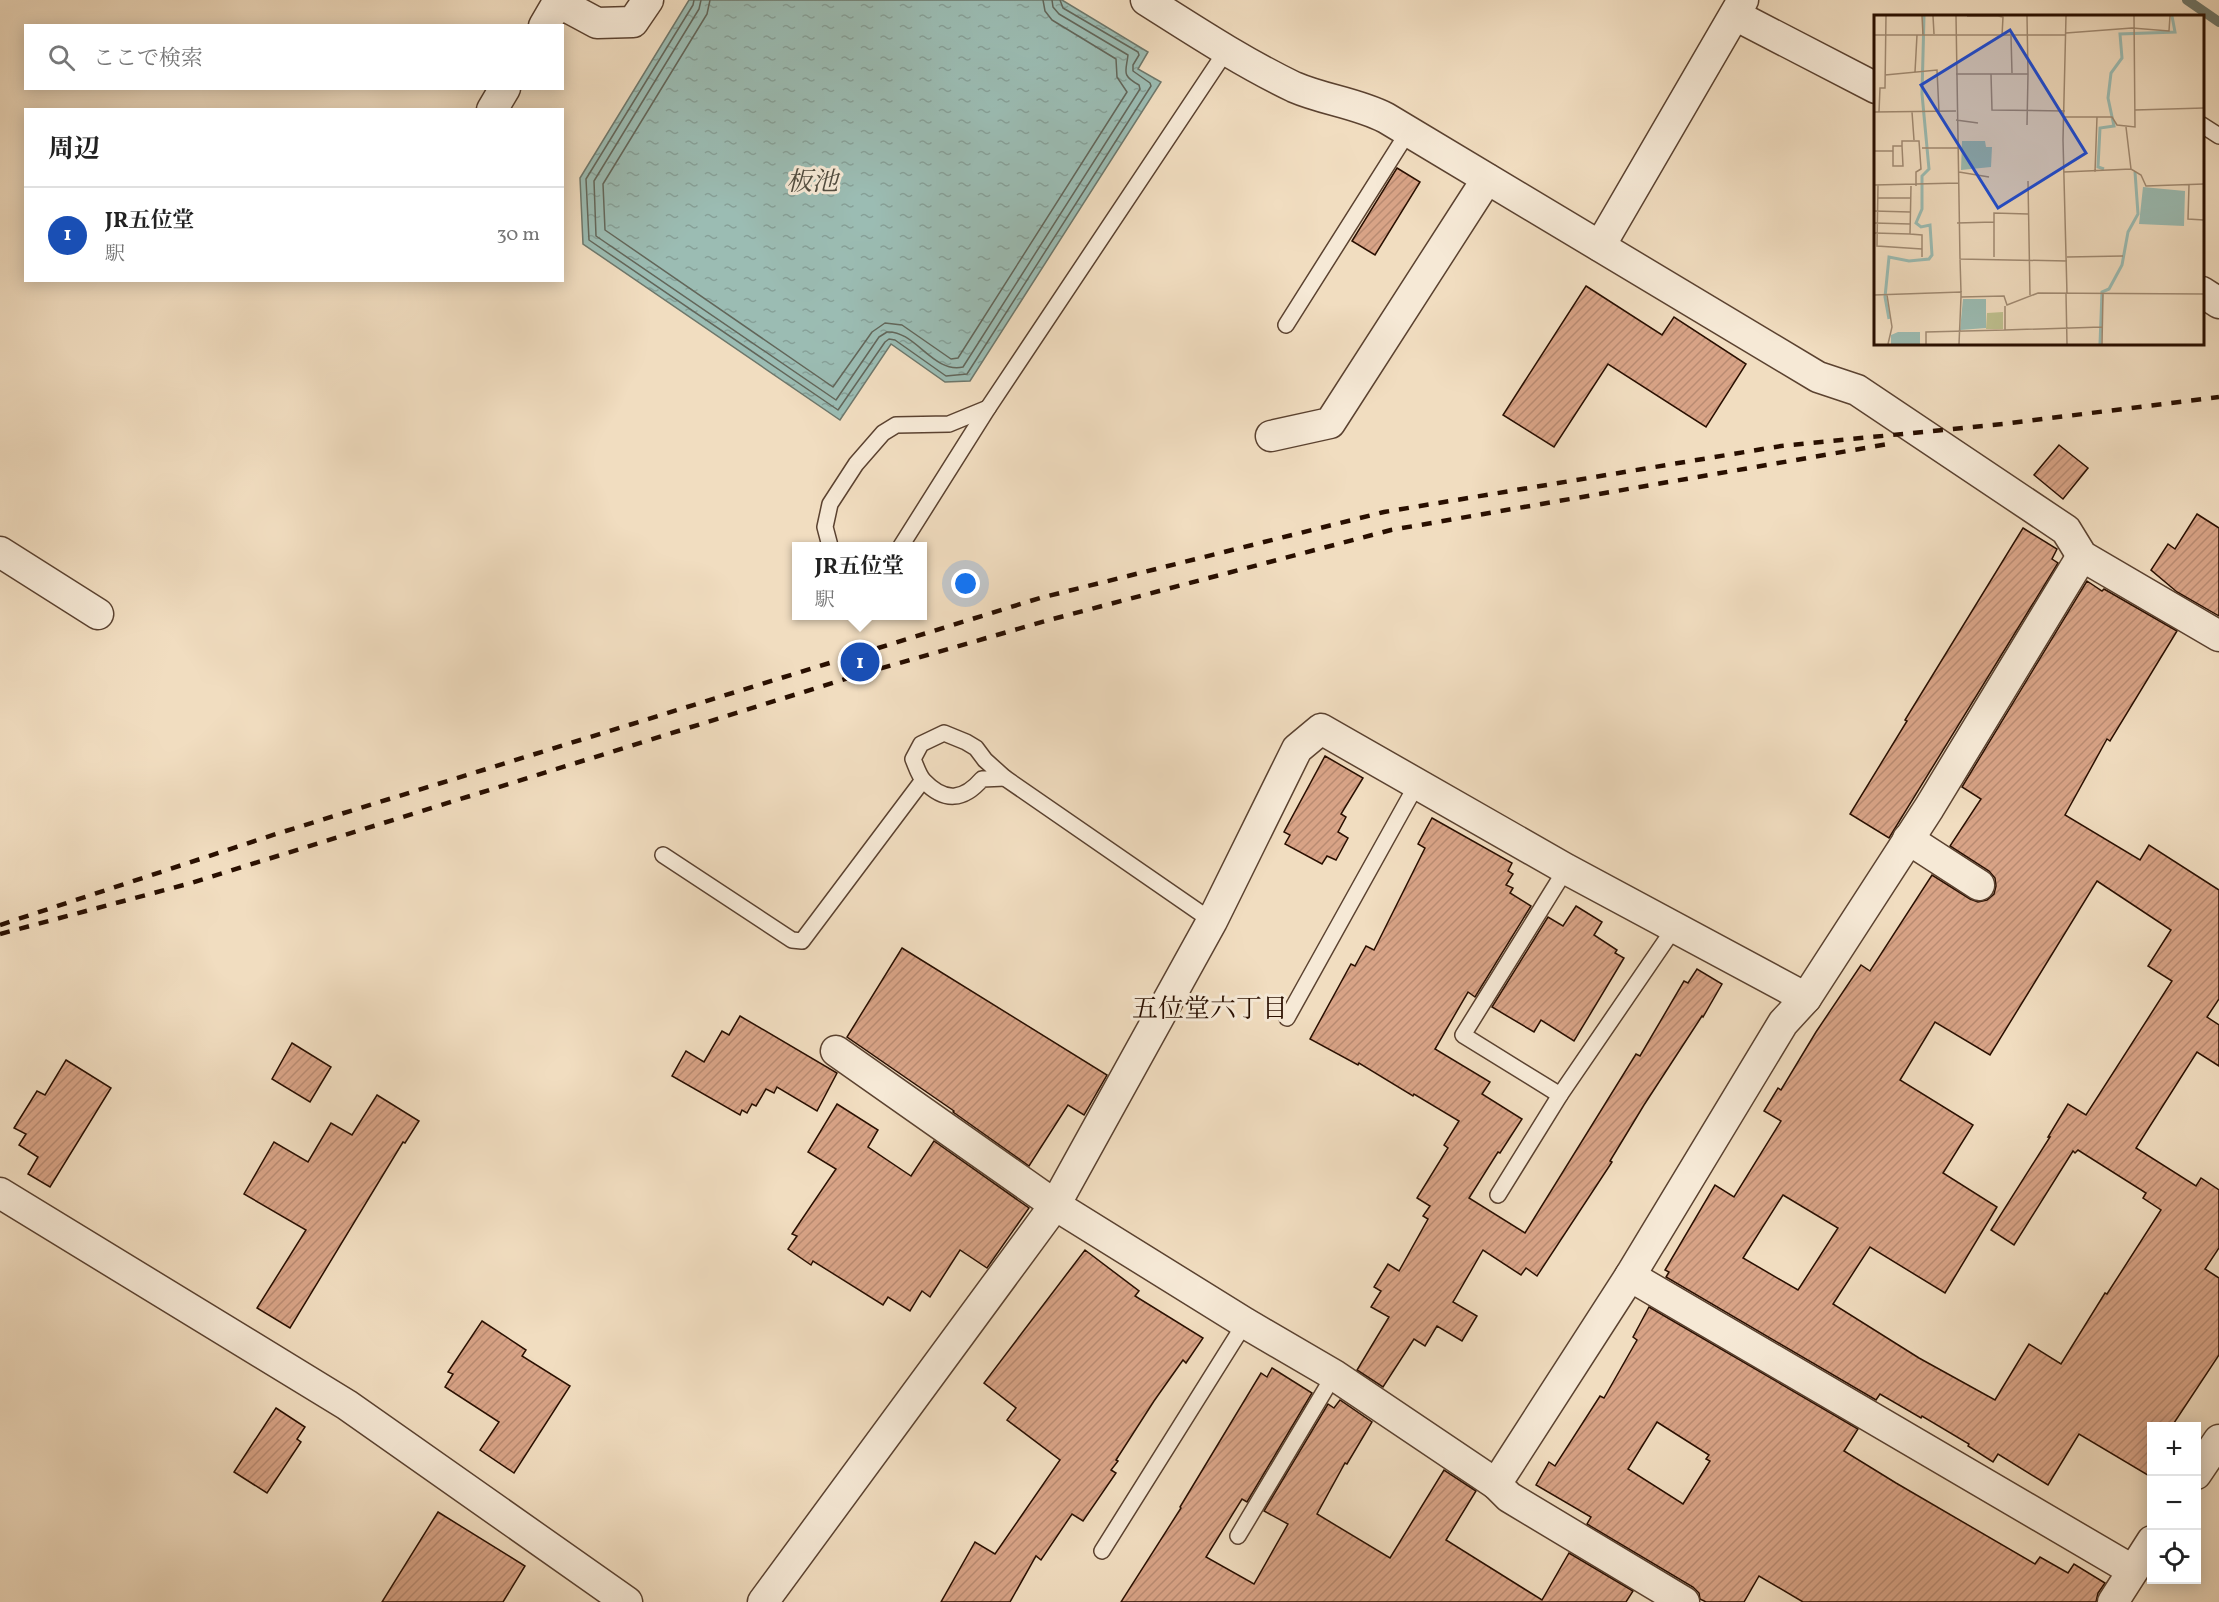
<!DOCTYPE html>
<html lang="ja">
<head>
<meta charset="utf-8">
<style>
	:root { --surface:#fff; --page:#f2f2f2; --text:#222; --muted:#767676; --line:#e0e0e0; --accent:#0f766e }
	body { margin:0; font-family:Vollkorn,"Noto Serif JP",serif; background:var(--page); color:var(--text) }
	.controls { position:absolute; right:18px; bottom:18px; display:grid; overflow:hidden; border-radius:0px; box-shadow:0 3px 15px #0003 }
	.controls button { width:54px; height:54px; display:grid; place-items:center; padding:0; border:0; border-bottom:2px solid var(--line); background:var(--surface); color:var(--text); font:30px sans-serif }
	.you { position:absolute; left:966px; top:584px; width:21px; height:21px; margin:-15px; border:4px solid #fff; border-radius:50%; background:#1a73e8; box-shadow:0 0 0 9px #1a73e833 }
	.badge { display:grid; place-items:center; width:39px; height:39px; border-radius:50%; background:var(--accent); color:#fff; font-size:20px; font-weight:700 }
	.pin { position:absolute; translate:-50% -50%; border:3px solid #fff; box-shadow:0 2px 6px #0006 }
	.popup { position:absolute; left:792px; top:542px; width:135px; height:78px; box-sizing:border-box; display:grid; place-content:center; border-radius:0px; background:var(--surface); filter:drop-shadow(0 2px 4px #0005); font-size:20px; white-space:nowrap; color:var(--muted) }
	.popup b { font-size:22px; color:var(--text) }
	.popup::after { content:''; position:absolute; left:50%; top:100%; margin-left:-12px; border:12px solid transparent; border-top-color:var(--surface) }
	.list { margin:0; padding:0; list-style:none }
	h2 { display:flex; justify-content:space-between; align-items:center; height:78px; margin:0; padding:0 24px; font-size:26px }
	h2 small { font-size:20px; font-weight:400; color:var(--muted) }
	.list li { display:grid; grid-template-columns:39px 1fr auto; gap:18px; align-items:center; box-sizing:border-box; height:96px; padding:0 24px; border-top:2px solid var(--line) }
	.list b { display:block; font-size:22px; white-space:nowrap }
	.list p { margin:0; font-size:20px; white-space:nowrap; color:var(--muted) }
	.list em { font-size:20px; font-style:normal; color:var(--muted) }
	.icon { flex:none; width:33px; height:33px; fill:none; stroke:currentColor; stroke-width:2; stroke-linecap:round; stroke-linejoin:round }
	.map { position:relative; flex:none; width:2219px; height:1602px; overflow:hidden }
	.search { position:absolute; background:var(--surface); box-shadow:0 3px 15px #0003; left:24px; top:24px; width:540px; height:66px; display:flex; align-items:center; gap:15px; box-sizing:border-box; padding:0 21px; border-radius:0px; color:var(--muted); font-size:22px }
	.panel { position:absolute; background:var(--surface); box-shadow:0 3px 15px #0003; left:24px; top:108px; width:540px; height:174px; border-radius:0px }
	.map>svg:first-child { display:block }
	.water { fill:url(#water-ripples); stroke:#6d776b; stroke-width:1.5 }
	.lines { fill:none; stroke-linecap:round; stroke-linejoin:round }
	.shore { stroke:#62665a; stroke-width:1.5 }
	.stream { stroke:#6d776b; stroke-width:10 }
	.building { fill:url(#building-hatch); stroke:#290f00; stroke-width:1.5; fill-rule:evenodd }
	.lane-casing { stroke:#5b4230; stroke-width:18 }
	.street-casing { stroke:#5b4230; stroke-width:33 }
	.lane { stroke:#f6e9d6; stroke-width:15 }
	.street { stroke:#f6e9d6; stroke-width:30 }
	.rail { stroke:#290f00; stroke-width:4.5; stroke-dasharray:10 10; stroke-linecap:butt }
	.labels { text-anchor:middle; stroke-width:6; stroke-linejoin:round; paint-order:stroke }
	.water-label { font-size:26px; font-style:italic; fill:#514c3f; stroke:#f6e9d6 }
	.neighbourhood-label { font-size:26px; fill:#290f00; stroke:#f6e9d6 }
	.inset-river { fill:none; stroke:#9bbcb3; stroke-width:3 }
	.inset-road { fill:none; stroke:#a18b73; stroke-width:1.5 }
	.view { fill:#1d4ed8; fill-opacity:0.15; stroke:#1d4ed8; stroke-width:3 }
	.inset-edge { fill:none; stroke:#290f00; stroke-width:3 }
</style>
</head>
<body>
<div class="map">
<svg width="2219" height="1602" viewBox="0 0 2219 1602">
	<defs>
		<pattern id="water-ripples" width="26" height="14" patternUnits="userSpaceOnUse" patternTransform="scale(1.5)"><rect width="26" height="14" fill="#9bbcb3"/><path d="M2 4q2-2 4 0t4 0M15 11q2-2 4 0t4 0" fill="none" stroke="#86a098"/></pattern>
		<pattern id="building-hatch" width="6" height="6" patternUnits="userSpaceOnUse" patternTransform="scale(1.5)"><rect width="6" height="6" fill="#d8a386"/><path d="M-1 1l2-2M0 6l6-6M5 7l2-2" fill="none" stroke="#b98b72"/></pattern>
	</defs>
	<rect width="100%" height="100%" fill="#f1ddc0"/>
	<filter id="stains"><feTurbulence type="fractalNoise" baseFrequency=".00333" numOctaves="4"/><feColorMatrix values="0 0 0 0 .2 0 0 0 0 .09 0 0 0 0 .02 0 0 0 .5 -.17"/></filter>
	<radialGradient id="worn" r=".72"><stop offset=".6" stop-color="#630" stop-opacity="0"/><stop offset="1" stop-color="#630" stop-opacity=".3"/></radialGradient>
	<path class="water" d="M689,0h373l86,52 -10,17 23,13 -191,299 -25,1 -54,-38 -51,76 -257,-176 -3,-66z"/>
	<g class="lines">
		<g class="shore">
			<path d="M694,0l-1,5 -107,174 3,61 249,170 47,-68 4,-3 6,1 51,36 21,-2 184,-288 -1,-3 -17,-12v-6l6,-10 -1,-3 -75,-44 -3,-8"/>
			<path d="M701,0l-2,9 -105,172 2,55 240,164 43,-63 8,-5c28,-2 46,42 76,35l177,-278 -1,-4c-18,-10 -13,-13 -11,-30l-69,-41 -6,-7 -1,-7"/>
			<path d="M710,0l-3,14 -104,170 2,46 228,157 39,-55 13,-9 17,2 49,34 7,-1 169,-266 -10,-15 -1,-18 -64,-39 -7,-9 -2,-11"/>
		</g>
		<path class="stream" d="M2187,0l32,22"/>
	</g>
	<g class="building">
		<path d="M1397,168l23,14 -45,73 -23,-14z"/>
		<path d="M1586,286l76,49 12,-18 72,47 -40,63 -98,-63 -54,83 -51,-32z"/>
		<path d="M2059,445l29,23 -25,31 -29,-24z"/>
		<path d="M2197,514l22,14v88l-42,-24 -26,-22 17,-26 7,5z"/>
		<path d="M2023,528l34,21 -5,10 6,4 -169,275 -39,-24 57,-93 -2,-1z"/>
		<path d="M2087,581l15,10 2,-2 73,42 -67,110 -3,-2 -42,76 75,45 9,-15 70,45v109l-12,18 12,8v41l-22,-14 -61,96 60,38 5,-8 18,12v58l-14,21 14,9v77l-47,71h-21v51l-72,-43 -31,51 -50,-31 -5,8 -25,-16 1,-2 -47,-28 -1,2 -41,-24 -4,6 -210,-123 3,-5 -4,-2 50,-85 19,12 47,-76 -17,-10 14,-23 3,2 35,-58 45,-67 9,6 62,-96 38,24 8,3 9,-2 7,-6 2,-8 -1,-8 -6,-7 -39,-25 31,-47 -19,-12zM2097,881l74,49 -23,36 24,15 -86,134 -18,-11 -20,33h2l-59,93 23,15 59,-94 2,2 3,-3 68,43 -3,5 18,12 -54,84 -2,-1 -44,71 -32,-20 -34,56 -76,-42 -86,-54 37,-57 75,46 52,-86 -54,-34 30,-48 -73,-45 35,-58 55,33zM1783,1195l55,33 -40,62 -55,-32z"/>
		<path d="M1325,756l38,22 -22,36 5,3 -8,15 10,6 -12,22 -9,-4 -5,8 -37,-20 5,-9 -6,-3z"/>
		<path d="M1432,818l80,45 -4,8 5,3 -7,11 7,3 -3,5 21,13 -56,91 -7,-5 -33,57 55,33 -8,12 40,25 -22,34 -2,-1 -29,46 56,35 111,-179 4,2 44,-75 4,2 9,-14 25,15 -19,33 -1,-1 -58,89 -34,56 2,1 -75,114 -11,-8 -5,7 -38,-25 -30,52 24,14 -15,25 -25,-15 -12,20 -11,-7 -31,48 -26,-17 32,-53 -18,-10 10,-16 -7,-4 14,-23 11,7 29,-52 -5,-3 7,-10 -13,-8 31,-50 -4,-3 15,-24 -45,-27 -1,2 -54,-33 -1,2 -48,-26 41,-75 4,2 11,-20 8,4 51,-102 -7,-4z"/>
		<path d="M1576,906l26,16 -8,13 23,15 -2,3 9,5 -50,83 -33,-21 -7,12 -42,-25 56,-90 15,9z"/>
		<path d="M902,948l205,127 -23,40 -16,-10 -39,61 -76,-54 1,-1 -107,-74z"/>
		<path d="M740,1016l97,57 -20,38 -40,-24 -3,6 -8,-4 -10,17 -4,-2 -5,9 -5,-3 -2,5 -68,-39 14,-25 18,11 18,-31 7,4z"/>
		<path d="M292,1043l39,24 -21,35 -38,-23z"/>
		<path d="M66,1060l45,28 -61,99 -22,-13 10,-17 -19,-12 7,-11 -12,-6 23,-37 8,4z"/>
		<path d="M377,1095l42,26 -14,22 -2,-1 -113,186 -33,-20 49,-78 -62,-36 30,-52 34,20 23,-39 21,12z"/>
		<path d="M837,1104l41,26 -10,17 43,29 23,-35 95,67 -42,60 -27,-18 -30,47 -8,-6 -12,20 -22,-14 -5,8 -70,-44 -2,4 -23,-16 9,-13 -5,-2 44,-65 -28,-17z"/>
		<path d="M1085,1250l54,41 -4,5 68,42 -17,25 -3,-3 -29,41 -38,59 2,1 -7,9 5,3 -33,48 -11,-7 -31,46 -5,-4 -26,46h-69l34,-60 20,12 65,-94 -53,-40 9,-12 -32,-25z"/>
		<path d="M1649,1307l209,122 -14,22 52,32 139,81 5,-7 28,16 6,-9 31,19 -7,10 -2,9h-293l-44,-26 -15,26h-38l-6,-3 -1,-6 -6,-6 -106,-63 4,-7 -55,-32 13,-23 6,4 45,-70 4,2 33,-58 -4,-3zM1657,1422l52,33 -3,4 4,2 -27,43 -55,-35z"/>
		<path d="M482,1321l44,29 -4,6 48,30 -56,87 -34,-23 19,-28 -54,-35 8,-13 -5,-2z"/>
		<path d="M1272,1368l40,25 -65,109 -5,-3 -36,58 48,27 34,-60 -24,-13 64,-107 6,4 6,-8 32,22 -25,42 -2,-1 -28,51 73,44 54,-88 32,21 -30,49 96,60 27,-47 64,38 -7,11h-505l60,-94 -1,-1 81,-134 6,4z"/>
		<path d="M276,1408l29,19 -8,12 4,3 -34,51 -33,-21z"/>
		<path d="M438,1512l87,54 -22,36h-121z"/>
	</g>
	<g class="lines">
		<g class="lane-casing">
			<g id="lane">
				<path d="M2202,125l17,11"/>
				<path d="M1286,325l122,-193"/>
				<path d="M830,546l-5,-19 5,-23 26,-40 27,-31 13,-8 53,-1 39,-16"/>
				<path d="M901,546l87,-138 238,-357"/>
				<path d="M944,733l22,9 10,6 9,12 20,18 -23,1c-18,21 -37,24 -58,2 -5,-5 -8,-15 -11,-22l8,-15z"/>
				<path d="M1005,778l207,143"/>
				<path d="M663,855l129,85 10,1 121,-161"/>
				<path d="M1287,1018l130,-234"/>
				<path d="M1560,1095l-97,-60 103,-166"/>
				<path d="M1498,1195l62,-100 115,-168"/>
				<path d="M1238,1536l96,-161"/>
				<path d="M1102,1551l143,-228"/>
			</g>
		</g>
		<g class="street-casing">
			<g id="street">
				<path d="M1146,0c49,31 96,62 148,87 30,13 63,16 92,31l432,259 39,13 209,140 16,26 137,80"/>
				<path d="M1735,15l141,73"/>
				<path d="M544,26l14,-24 39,21 36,-1 15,-22"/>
				<path d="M492,110l13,-22"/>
				<path d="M1600,246l143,-246"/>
				<path d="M2202,292l17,11"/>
				<path d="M1271,436l59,-13 157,-244"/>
				<path d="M0,552l98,62"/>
				<path d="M1908,839l71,46"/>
				<path d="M836,1051l219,154 190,118 89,52 162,109"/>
				<path d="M0,1193l347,212 280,197"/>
				<path d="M1630,1276l502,294"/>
				<path d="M2196,1474l23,-34"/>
				<path d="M763,1602l292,-397 157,-284 85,-172 24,-20 245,140 240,129"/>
				<path d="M1684,1602l-175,-105 -13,-13 134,-208 153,-253 23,-25 123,-190 153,-252"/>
				<path d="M2113,1602l39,-61"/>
			</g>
		</g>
		<use href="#lane" class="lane"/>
		<use href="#street" class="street"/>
		<g class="rail">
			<path d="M0,925l276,-91 764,-236 344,-86 397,-66 222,-22 216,-27"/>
			<path d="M0,934l191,-51 667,-208 191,-55 342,-90 503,-87"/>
		</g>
	</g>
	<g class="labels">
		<g class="water-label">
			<text x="812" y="190">板池</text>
		</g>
		<g class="neighbourhood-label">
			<text x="1210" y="1017">五位堂六丁目</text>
		</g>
	</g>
	<g transform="translate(1874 15)">
		<rect width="330" height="330" fill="#f1ddc0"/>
		<path d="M129,297v17h-17l1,-16z" fill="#bec08f"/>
		<path d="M88,126h23l1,6h6l-1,20 -30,3zM269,172l42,4 -1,35 -45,-2zM89,284h23v29l-26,2zM24,317h22v12h-29v-9z" fill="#9bbcb3"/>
		<path class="inset-river" d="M230,154l-6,-2 2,-39 14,-2 -6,-28 3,-25 11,-15 -2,-24 55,-2 -3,-16M15,304l-4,-22 4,-40 20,4 20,-2 3,-4 -2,-30 -9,2 -5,-4 6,-14v-33l7,-7 -7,-75 2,-78M226,329l2,-52 7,-3 13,-24 6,-33 10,-18 -3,-42"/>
		<path class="inset-road" d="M48,1l1,19M59,1l1,18M82,1l4,243 107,2M93,1h31M124,1l5,1 -1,19M192,1l-3,124 4,154M192,18l66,-5 37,3 1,-15M0,20h192M137,21l1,37M41,57l2,-37M82,59h72l-1,-58M117,59l1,36 73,1M11,60l52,-5 2,42M261,95l69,-2M0,97l82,-1M5,97l1,-24h5l1,-72M38,97l2,28M191,102h47l5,8 18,2 -1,-111M82,105l22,3M153,110l1,-51M252,112l5,42M48,133h36M0,136h19v-5h9v-5h17l2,28 -5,3v14M19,136v15h10l-1,-20M85,157l30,5M190,157l67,-3 10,6 5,11 58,-2M221,157l2,-55M154,166l2,114M0,170l85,-2M4,170l-1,61 45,3M315,170l-1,34 16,1M37,171l-1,48 12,1v22M4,183h33M0,196l36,1M0,208l36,1M83,208l37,-1M0,218l36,1M120,242v-44l34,1M193,242l56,-1M86,244l1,33M192,279l1,50M0,280l87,-3v5l43,-1 3,9 31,-12 166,1M13,280l5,32 -4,17M131,291v24l97,-3M52,329v-12l79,-2M85,329l2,-47M228,329l1,-50"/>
		<path class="view" d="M136,15l76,123 -88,55 -77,-123z"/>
		<rect width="330" height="330" class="inset-edge"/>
	</g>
	<rect width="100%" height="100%" filter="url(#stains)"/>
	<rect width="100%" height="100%" fill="url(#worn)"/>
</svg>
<div class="controls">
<button>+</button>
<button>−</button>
<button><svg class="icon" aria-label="locate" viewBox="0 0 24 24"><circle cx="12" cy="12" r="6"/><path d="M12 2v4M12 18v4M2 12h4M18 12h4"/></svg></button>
</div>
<div class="you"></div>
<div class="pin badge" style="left:860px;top:662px;background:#1a4fb4">1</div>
<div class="popup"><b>JR五位堂</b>駅</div>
<div class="search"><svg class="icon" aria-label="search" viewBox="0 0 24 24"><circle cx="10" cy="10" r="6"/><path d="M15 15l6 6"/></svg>ここで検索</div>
<section class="panel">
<h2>周辺<small></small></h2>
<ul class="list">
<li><span class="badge" style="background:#1a4fb4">1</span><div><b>JR五位堂</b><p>駅</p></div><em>30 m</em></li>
</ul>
</section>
</div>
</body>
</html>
